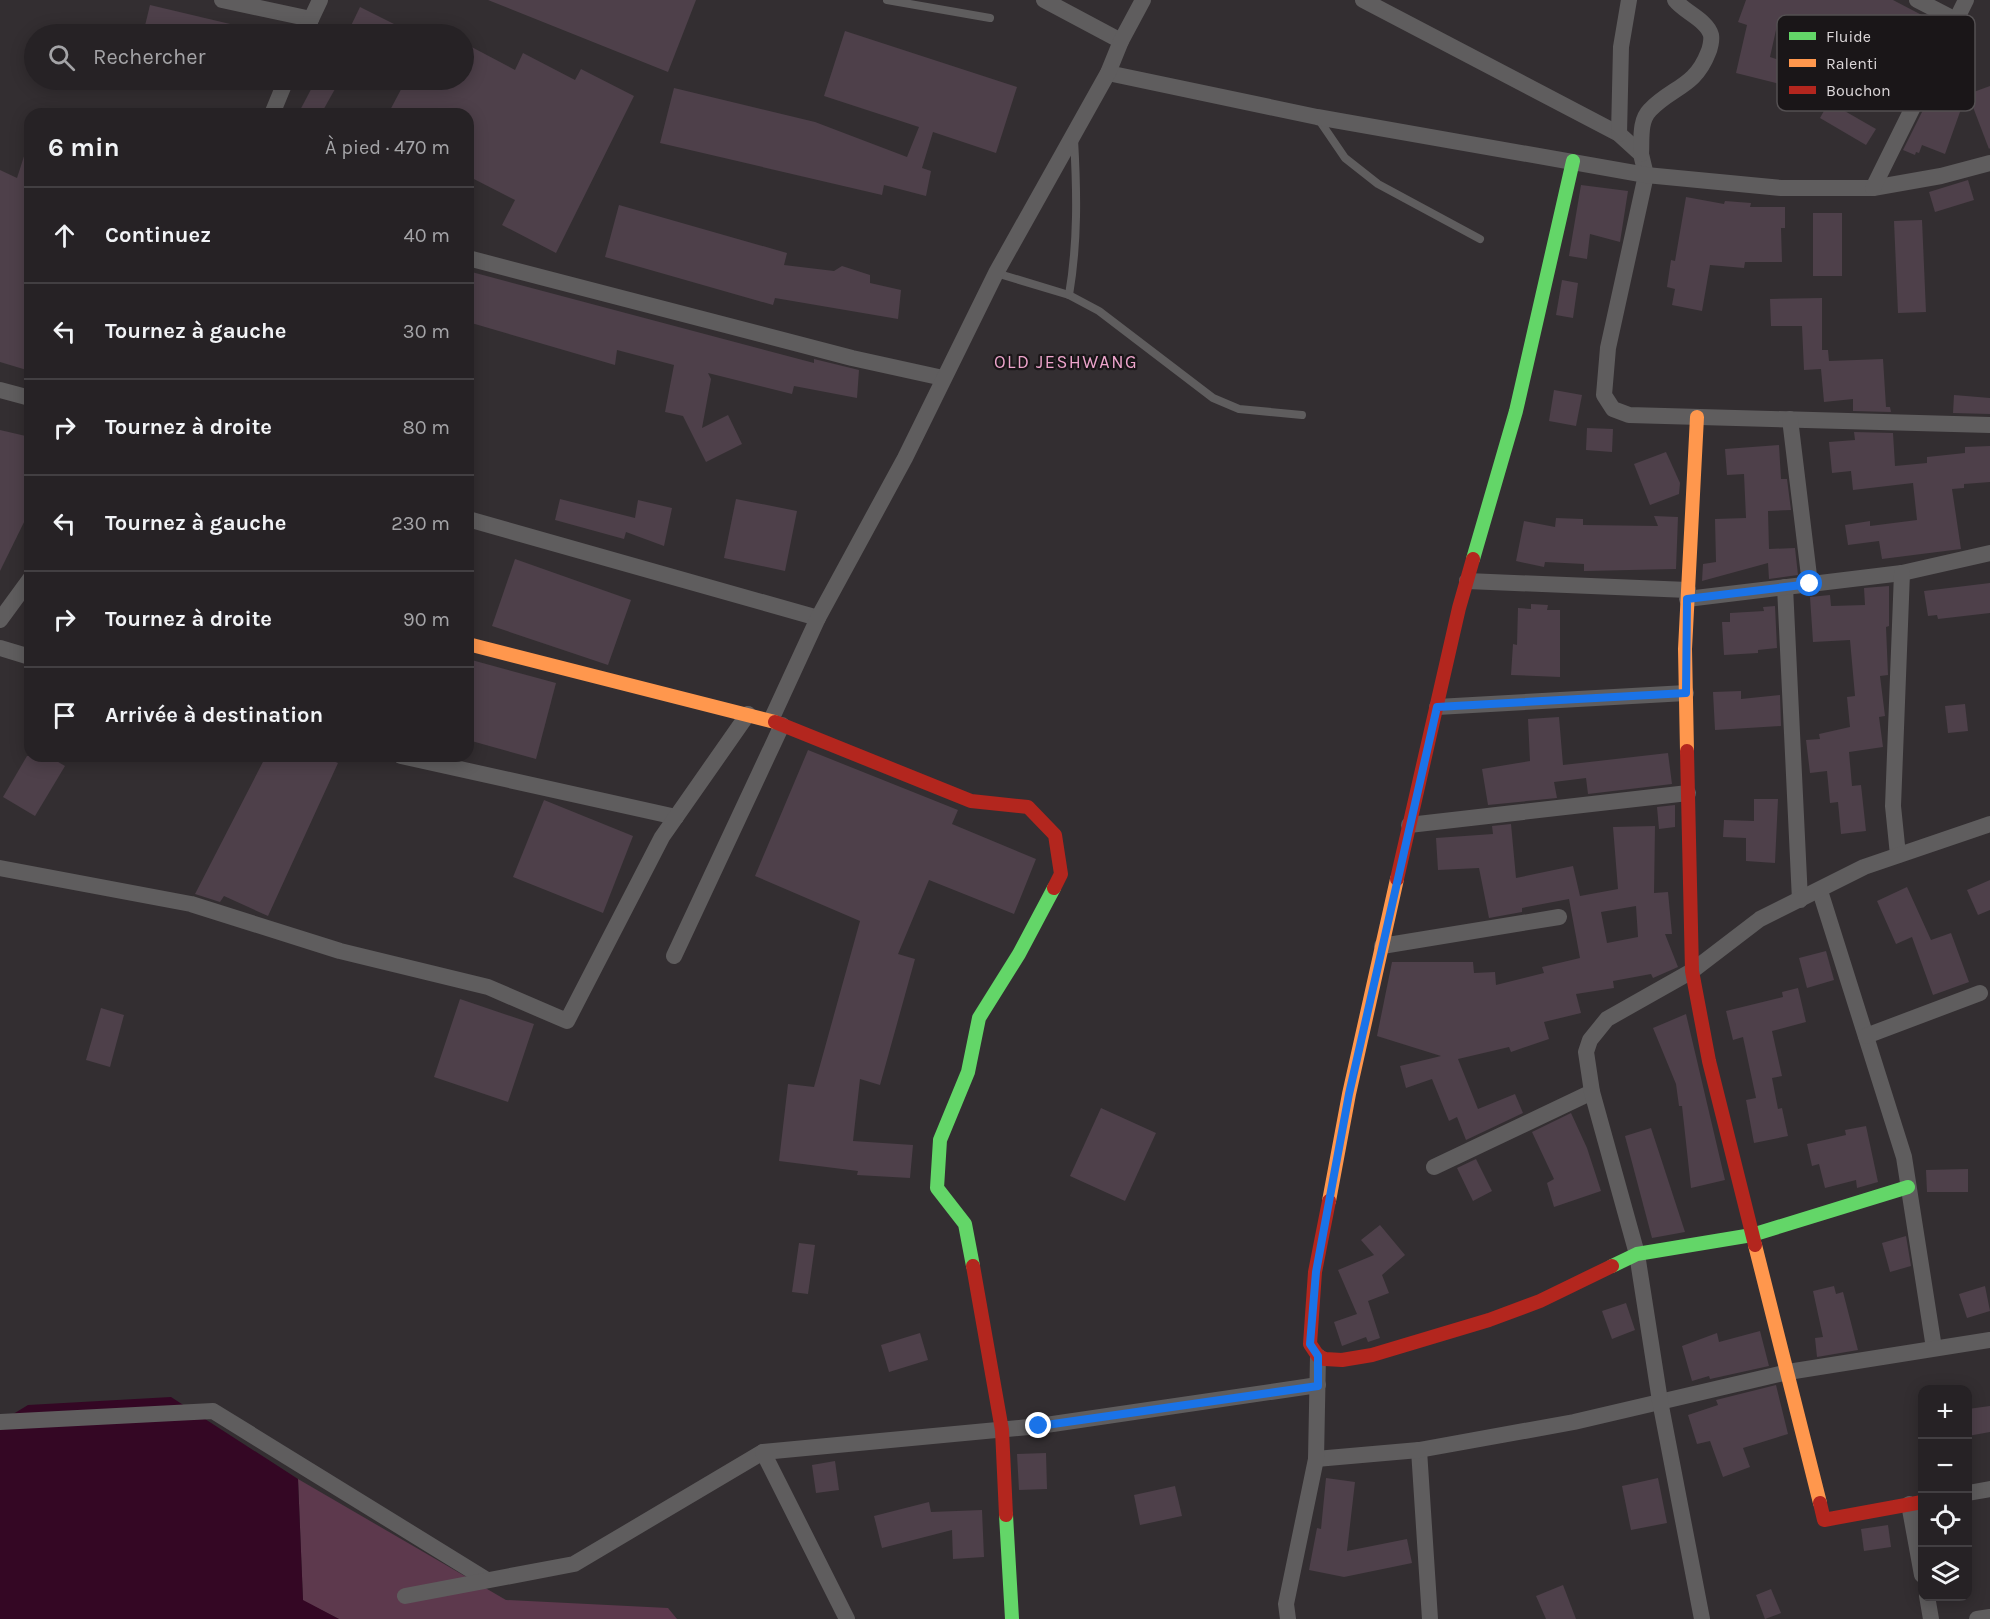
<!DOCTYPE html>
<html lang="fr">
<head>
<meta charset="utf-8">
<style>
	:root { --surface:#262225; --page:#2e2a2d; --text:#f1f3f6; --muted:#a4a4a7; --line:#423f42 }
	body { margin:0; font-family:Karla,sans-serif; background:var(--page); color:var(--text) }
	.controls { position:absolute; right:18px; bottom:18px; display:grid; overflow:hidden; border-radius:12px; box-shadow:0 3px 15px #0003 }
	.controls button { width:54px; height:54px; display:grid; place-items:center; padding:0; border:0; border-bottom:2px solid var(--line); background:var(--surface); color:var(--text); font:30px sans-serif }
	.stop { position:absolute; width:18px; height:18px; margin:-14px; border:4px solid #1a73e8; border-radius:50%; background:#fff }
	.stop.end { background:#1a73e8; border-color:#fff; box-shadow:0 2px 6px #0008 }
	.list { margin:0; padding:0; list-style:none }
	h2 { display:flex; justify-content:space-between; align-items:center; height:78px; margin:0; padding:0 24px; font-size:26px }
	h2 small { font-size:20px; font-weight:400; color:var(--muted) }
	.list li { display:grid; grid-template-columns:39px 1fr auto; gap:18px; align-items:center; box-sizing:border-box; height:96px; padding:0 24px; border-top:2px solid var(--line) }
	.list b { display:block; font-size:22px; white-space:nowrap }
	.list em { font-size:20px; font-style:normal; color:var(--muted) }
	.icon { flex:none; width:33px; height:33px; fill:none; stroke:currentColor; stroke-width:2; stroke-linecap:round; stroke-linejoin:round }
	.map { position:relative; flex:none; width:1990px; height:1619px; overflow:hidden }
	.search { position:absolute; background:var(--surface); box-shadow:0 3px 15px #0003; left:24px; top:24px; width:450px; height:66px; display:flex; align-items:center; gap:15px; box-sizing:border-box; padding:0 21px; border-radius:33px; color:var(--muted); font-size:22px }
	.panel { position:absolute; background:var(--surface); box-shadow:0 3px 15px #0003; left:24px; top:108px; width:450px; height:654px; border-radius:18px }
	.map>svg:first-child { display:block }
	.green { fill:#5d394d }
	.water { fill:#340724 }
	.building { fill:#4e404a; fill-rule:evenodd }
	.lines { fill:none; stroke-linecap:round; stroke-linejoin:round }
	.lane { stroke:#5f5d5e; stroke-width:8 }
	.street { stroke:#5f5d5e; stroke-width:16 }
	.fast { stroke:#63d668; stroke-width:14 }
	.slow { stroke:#ff974d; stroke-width:14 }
	.jam { stroke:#b3261e; stroke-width:14 }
	.route { stroke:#1a73e8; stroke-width:8 }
	.labels { text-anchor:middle; stroke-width:4.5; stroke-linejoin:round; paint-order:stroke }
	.neighbourhood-label { font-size:18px; letter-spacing:1.5px; fill:#eda4cb; stroke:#1a1618 }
	.key { fill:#1a1618; stroke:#545052; stroke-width:1.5 }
	.key-label { font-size:16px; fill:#dbd6d8 }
</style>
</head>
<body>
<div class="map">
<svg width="1990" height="1619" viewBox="0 0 1990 1619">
	<rect width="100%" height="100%" fill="#332e31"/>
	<path class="green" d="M298,1479l208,121 162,8 9,11h-338l-36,-18z"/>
	<path class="water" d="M171,1397l127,82 5,121 36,19h-339v-197l28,-17z"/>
	<g class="building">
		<path d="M488,0h208l-28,72z"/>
		<path d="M1746,0h147l44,23 -18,33 -68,-37 -15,31 -58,-29 -8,36 28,9 -10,20 -52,-13 11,-48 -9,-3z"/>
		<path d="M150,5l97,23 -1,6h-103z"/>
		<path d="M360,7l54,27h-67z"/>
		<path d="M845,31l172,56 -21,66 -63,-21 -11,36 9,3 -5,25 -42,-11 -2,10 -222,-52 14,-55 141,34 92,35 12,-30 -95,-31z"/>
		<path d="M464,43l51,27 8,-17 52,27 6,-11 53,27 -78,157 -54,-28 13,-25 -47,-24v-62h-80l18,-34h22l15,7 4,-7h17z"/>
		<path d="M316,80h24l-19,34h-23z"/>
		<path d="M1990,86v62l-1,1 -21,-55z"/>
		<path d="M1966,95l-21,59 -23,-9 -3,8 -3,-1 -1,3 -12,-5 27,-54 10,4 -3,6z"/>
		<path d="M1829,102l47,27 -10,16 -46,-27z"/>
		<path d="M27,147l3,1v223l-30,-9v-192l17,8z"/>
		<path d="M1968,180l6,20 -39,12 -6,-20z"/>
		<path d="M1581,185l47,6 -8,51 -30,-8 -3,25 -18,-3z"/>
		<path d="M1686,197l38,7 1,-3 26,2 -1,4h35v21h-4l1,34h-37l-1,6 -34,-3 -8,46 -30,-6 3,-16 -8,-2 4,-27 4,1z"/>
		<path d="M619,205l168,48 -3,12 50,6 8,-5 28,9v8l31,7 -3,29 -123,-21 -2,7 -168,-48z"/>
		<rect x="1813" y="213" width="29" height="63"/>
		<path d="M1922,220l4,92 -28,1 -4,-92z"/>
		<path d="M468,271l346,92v-4l45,11 -2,28 -63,-12 -2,8 -84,-21 3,6 -9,49 26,-13 14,29 -36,18 -23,-46 -18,-4 9,-47 -57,-15 -2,15 -147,-43z"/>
		<path d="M1562,280l16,3 -5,35 -17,-3z"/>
		<path d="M1822,298v52h6l1,11 54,-2 3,48h4l1,5 -38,-1v-12l-29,3 -3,-33 -17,1 -2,-44h-31l-1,-27z"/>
		<path d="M1554,390l28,5 -6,31 -27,-5z"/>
		<path d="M1954,395l36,3v16l-37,-1z"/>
		<path d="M1587,428l26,1 -1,23 -26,-2z"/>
		<path d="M0,430l30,7v73l-30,61z"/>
		<path d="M1854,432l39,1 2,33 32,-3v-6l38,-4v-6l25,-1v36l-26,2v4l-12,1 9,60 -79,10 -3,-18 -31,4 -3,-20 25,-4v5l47,-6 -4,-37 -60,7 -2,-19 -19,2 -3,-31 26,-2z"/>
		<path d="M1779,445l2,34h6l4,31 -23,1 1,38 26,-1 3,27 -29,4 -1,-16 -66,18 1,-17 13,-2 -1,-43 31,-1 -2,-44 -17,1 -2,-26z"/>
		<path d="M1666,452l14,31 -1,11 -29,11 -16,-41z"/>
		<path d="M560,499l75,19 3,-18 34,8 -8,38 -38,-14 -2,7 -69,-19z"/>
		<path d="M736,499l61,12 -12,60 -61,-13z"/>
		<path d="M1654,516l24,1 -2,52 -92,2v-7l-39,-2 -1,5 -28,-6 8,-40 31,6 1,-9 27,1v6l75,1z"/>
		<path d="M515,559l116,41 -23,65 -116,-39z"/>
		<path d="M1990,583v30l-52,6 -1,-4 -9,1 -4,-25z"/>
		<path d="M1889,586v40l-3,1 2,48 -8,1 5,40 -6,1 4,30 -34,5 3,34 9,-1 5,46 -25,3 -3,-32 -8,1 -3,-32 -17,2 -4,-33 14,-1 -1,-5 31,-7 -3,-30 8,-1 -5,-56 -37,2 -3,-45 20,-2 1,11 34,-1 -1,-17z"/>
		<path d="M1531,604l17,1 -1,5h13v67l-49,-2 2,-31 4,1 1,-37 13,1z"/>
		<path d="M1775,606l2,42 -19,2v3l-34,2 -2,-33h8v-9l34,-2 -1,-4z"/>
		<path d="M468,659l88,24 -20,76 -68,-19z"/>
		<path d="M1741,691v8l39,-4 1,31 -66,4 -2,-38z"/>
		<path d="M1965,704l3,27 -20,2 -3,-27z"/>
		<path d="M1559,717l4,48 105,-12 4,31 -84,10 -2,-16 -32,4 3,16 -69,7 -6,-36 48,-8 -2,-42z"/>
		<path d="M808,750l150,60 -6,14 84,35 -22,55 -85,-34 -31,74 17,5 -35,126 -20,-6 -7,62 60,4 -3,33 -53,-3 1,-4 -79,-10 9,-77 26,3 46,-166 -105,-45z"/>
		<path d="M27,756h21l17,10 -30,50 -32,-19z"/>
		<path d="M266,756h56l16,7 -70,153 -44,-20 -4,6 -25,-8z"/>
		<path d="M1754,799h24l-3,64 -29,-2v-23l-23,-1 1,-17 30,1z"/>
		<path d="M544,800l89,36 -30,77 -90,-36z"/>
		<path d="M1675,805v22l-16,2 -2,-22z"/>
		<path d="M1511,824l5,54 57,-12 7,30 38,-7 -5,-62 42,-1 -1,67 14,-1 4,42h-7l13,33 -25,11 -2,-4 -38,7 1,7 -38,6 5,19 -37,9 5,17 -38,13 -2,-5 -51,12 20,50 37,-15 8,19 -57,27 -9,-23 -8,4 -17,-42 -26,9 -6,-22 41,-10 -64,-20 15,-74h81l1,11 21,-1 1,13 48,-12 -2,-6 38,-9 -11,-59 -47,9v4l-33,6 -10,-50 -41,2 -2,-32 57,-4 -1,-8zM1636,906l2,31 -31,6 -6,-31z"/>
		<path d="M1990,880v30l-12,5 -11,-25z"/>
		<path d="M1907,887l24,53 20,-7 18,49 -36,13 -21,-58 -16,7 -19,-43z"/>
		<path d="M1826,951l8,29 -27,8 -8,-30z"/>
		<path d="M1798,988l8,34 -34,9 10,45 -10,2 6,31 4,-1 6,28 -34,7 -8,-43 10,-2 -13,-61 -10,3 -7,-29 57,-14 -1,-5z"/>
		<path d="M460,999l74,25 -26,78 -74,-25z"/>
		<path d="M101,1008l23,7 -14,52 -24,-7z"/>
		<path d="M1686,1014l39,166 -34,8 -9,-82h-3l-3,-22 -23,-56z"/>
		<path d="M1101,1108l55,25 -31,68 -55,-25z"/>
		<path d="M1571,1113l16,35 14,43 -47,16 -7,-24 7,-4 -22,-47z"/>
		<path d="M1866,1126l12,56 -21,6 -1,-8 -31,8 -6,-24 -7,2 -5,-22 39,-9 -1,-5z"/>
		<path d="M1651,1128l34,104 -33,6 -27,-102z"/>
		<path d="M1476,1159l16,32 -19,10 -16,-33z"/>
		<path d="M1968,1169v23h-41l-1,-22z"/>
		<path d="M1380,1225l25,30 -23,20 7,18 -21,8 12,37 -12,4 -2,-5 -24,9 -8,-24 23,-8 -19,-44 36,-15 -13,-15z"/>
		<path d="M1906,1236l5,30 -21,6 -8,-29z"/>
		<path d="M799,1243l16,2 -7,49 -16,-2z"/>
		<path d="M1834,1286l2,8 7,-2 15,58 -41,7 -2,-19 8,-1 -10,-46z"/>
		<path d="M1985,1286l5,25 -23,7 -8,-24z"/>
		<path d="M1626,1303l9,27 -23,9 -10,-28z"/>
		<path d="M1760,1331l9,35 -59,13 -1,-3 -17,5 -10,-35 35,-13 2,9z"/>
		<path d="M920,1333l8,27 -39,12 -8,-27z"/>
		<path d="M1776,1385l12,49 -45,14 7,19 -27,10 -13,-36 -13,3 -9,-29 30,-10 -2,-5z"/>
		<path d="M1990,1406v26l-22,4v-27z"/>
		<path d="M1046,1453l1,36 -28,1 -2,-36z"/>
		<path d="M835,1461l4,29 -23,3 -4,-28z"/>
		<path d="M1326,1478l29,4 -8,69 60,-12 5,24 -68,14 -35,-7 8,-42 4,1z"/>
		<path d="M1658,1478l9,45 -36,7 -9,-44z"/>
		<path d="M1175,1486l7,30 -42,9 -6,-30z"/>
		<path d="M929,1502l2,10 51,-2 2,47 -31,2 -1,-29 -70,18 -8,-32z"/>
		<path d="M1888,1525l3,22 -27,4 -3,-22z"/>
		<path d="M1563,1585l13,34h-30l-10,-23z"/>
		<path d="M1771,1589l10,24 -16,6 -9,-24z"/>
	</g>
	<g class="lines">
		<g class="lane">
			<path d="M887,0l103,18"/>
			<path d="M1317,117l28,41 33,26 102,55"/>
			<path d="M996,273l73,22 30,16 114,87 26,11 63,6"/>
			<path d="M1069,295c9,-53 8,-103 5,-156"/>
		</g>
		<g class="street">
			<path d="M222,0l89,19"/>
			<path d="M1044,0l77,41"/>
			<path d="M1363,0l256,134 22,20 5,21 -38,173 -4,47 9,14 16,6 361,10"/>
			<path d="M1917,0l39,20"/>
			<path d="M304,34l16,-34"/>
			<path d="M1108,73l209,44 329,58 135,13h92l68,-12 49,-13"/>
			<path d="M272,114l14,-34"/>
			<path d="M1619,134l2,-87 8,-47"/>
			<path d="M1641,154c1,-14 -2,-33 9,-44 22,-23 45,-23 58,-57 2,-4 4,-13 3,-18 -4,-15 -27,-23 -36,-35"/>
			<path d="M1873,188l93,-188"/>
			<path d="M468,258l384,100 91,20"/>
			<path d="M0,390l30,8"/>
			<path d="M1790,419l20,165"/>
			<path d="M468,519l350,99"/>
			<path d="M1467,581l221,9"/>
			<path d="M1785,587l15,313"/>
			<path d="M1687,599l215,-26 88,-20"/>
			<path d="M0,620l30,-41"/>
			<path d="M0,648l30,9"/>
			<path d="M1437,707l249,-14"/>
			<path d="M771,720l47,-102 87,-160 91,-185 112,-200 13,-32 22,-41"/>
			<path d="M401,756l275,61"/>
			<path d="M1409,825l279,-32"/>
			<path d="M1898,855l-5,-49 9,-233"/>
			<path d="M0,868l191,36 149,47 148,36 79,34 95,-184 86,-123"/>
			<path d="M1820,891l84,266 30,191"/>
			<path d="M1382,946l177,-29"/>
			<path d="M674,956l108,-231"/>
			<path d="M1866,1036l114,-43"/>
			<path d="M1434,1167l158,-75"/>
			<path d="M0,1422l213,-11 274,169"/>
			<path d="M1419,1450l11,169"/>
			<path d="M1316,1459l103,-9 155,-28 214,-50 202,-32"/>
			<path d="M1968,1493l22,-4"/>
			<path d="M1909,1504l13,71"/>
			<path d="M405,1596l169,-32 189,-112"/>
			<path d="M1927,1596l4,23"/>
			<path d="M847,1619l-84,-167 276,-26 279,-41"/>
			<path d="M1288,1619l-2,-15 30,-145 2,-103"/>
			<path d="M1702,1619l-42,-218 -23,-147 -45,-162 -6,-40 4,-12 17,-21 85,-48 68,-52 104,-52 126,-43"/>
			<path d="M1977,1619l13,-2"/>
		</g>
		<g class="fast">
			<path d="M1473,559l43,-148 57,-250"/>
			<path d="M973,1266l-8,-42 -28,-36 3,-48 28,-68 11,-54 40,-64 35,-66"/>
			<path d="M1612,1266l25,-12 115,-19 156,-48"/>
			<path d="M1006,1515l6,104"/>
		</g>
		<g class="slow">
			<path d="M468,644l307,78"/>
			<path d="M1687,751l-2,-102 12,-232"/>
			<path d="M1329,1201l20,-107 48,-215"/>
			<path d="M1755,1245l65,258"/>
		</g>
		<g class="jam">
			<path d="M775,722l196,79 57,6 27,28 6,39 -7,14"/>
			<path d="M1687,751l5,220 17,90 46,184"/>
			<path d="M1397,879l62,-271 14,-49"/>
			<path d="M1329,1201l-14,71 -5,72 8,12 7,3 17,1 30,-5 117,-35 51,-19 72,-35"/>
			<path d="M973,1266l29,164 4,85"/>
			<path d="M1820,1503l4,17 98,-18"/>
		</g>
	</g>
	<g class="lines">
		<path class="route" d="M1039,1426l279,-40v-30l-8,-12 6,-72 33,-178 88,-387 249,-14 1,-94 123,-15"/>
	</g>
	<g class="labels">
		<g class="neighbourhood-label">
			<text x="1066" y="368">OLD JESHWANG</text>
		</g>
	</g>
	<rect x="1777" y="15" width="198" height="96" rx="9" class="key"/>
	<rect x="1789" y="32" width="27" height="8" fill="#63d668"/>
	<rect x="1789" y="59" width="27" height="8" fill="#ff974d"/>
	<rect x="1789" y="86" width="27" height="8" fill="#b3261e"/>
	<g class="key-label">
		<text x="1826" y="42">Fluide</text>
		<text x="1826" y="69">Ralenti</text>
		<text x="1826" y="96">Bouchon</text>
	</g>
</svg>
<div class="controls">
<button>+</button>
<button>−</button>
<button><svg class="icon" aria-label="locate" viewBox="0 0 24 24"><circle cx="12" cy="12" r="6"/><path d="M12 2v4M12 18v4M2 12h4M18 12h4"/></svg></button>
<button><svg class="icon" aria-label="layers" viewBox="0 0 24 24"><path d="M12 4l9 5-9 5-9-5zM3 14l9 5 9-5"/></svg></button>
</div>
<div class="stop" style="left:1810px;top:584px"></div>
<div class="stop end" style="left:1039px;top:1426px"></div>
<div class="search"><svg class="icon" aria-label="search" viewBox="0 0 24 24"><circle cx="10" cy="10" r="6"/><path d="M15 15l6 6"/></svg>Rechercher</div>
<section class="panel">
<h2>6 min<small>À pied · 470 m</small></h2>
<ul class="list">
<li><svg class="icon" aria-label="ahead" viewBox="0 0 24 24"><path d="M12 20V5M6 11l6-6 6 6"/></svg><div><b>Continuez</b></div><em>40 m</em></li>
<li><svg class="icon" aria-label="left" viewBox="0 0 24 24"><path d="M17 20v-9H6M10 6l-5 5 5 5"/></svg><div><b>Tournez à gauche</b></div><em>30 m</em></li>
<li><svg class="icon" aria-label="right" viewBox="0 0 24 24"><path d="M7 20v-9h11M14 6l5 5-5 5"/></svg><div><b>Tournez à droite</b></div><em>80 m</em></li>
<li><svg class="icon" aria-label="left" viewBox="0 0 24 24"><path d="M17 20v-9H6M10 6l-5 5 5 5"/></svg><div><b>Tournez à gauche</b></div><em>230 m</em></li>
<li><svg class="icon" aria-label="right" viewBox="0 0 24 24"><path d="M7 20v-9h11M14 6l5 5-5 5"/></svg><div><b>Tournez à droite</b></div><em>90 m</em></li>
<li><svg class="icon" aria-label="arrive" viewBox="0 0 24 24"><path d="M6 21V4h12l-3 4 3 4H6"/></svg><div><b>Arrivée à destination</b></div></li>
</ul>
</section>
</div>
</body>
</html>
